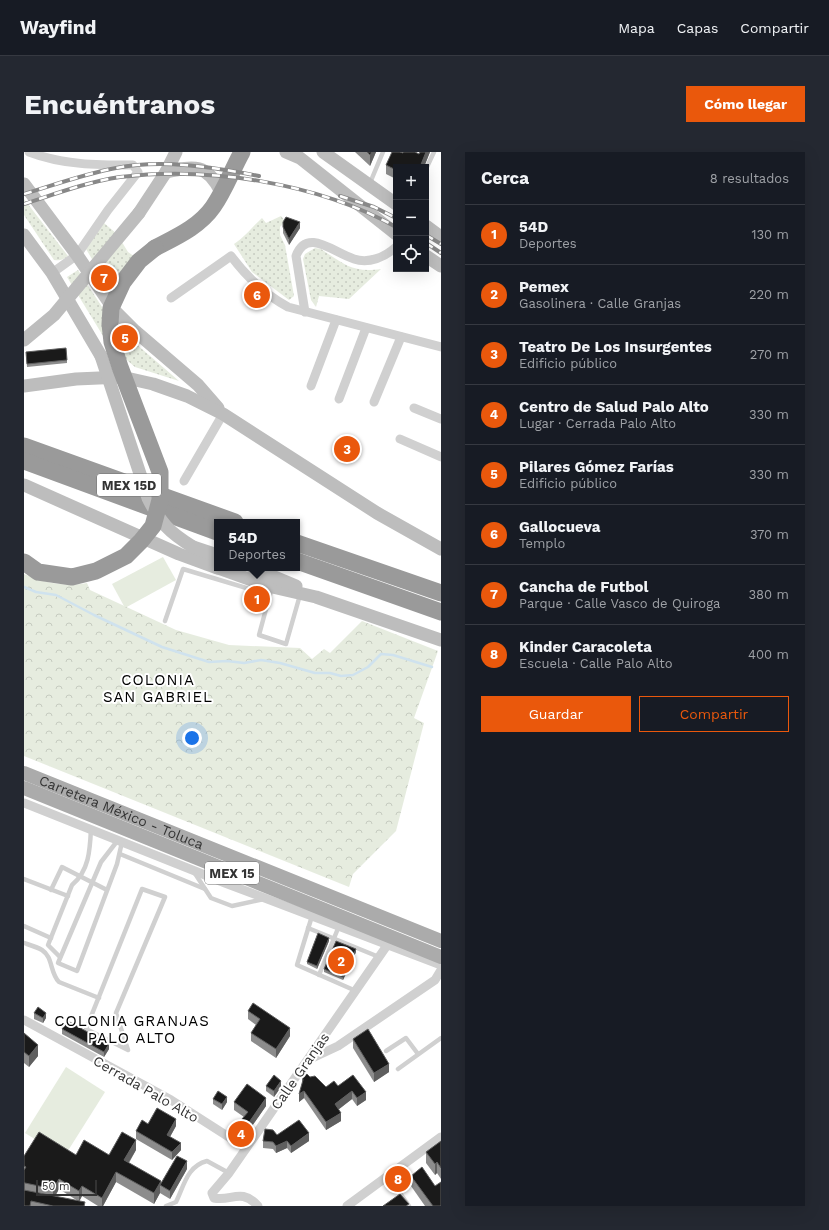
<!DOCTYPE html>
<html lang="es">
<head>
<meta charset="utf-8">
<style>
	:root { --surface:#171b24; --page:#242831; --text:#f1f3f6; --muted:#9ea1a6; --line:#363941; --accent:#ea580c }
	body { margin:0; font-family:"Work Sans",sans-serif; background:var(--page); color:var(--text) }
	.controls { position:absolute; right:12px; top:12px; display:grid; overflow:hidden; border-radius:0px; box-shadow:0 4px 16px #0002 }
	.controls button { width:36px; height:36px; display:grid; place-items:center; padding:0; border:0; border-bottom:1px solid var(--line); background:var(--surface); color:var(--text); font:20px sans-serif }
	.scale { position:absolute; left:12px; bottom:10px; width:61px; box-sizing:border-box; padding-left:4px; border:2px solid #333; border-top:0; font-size:11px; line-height:14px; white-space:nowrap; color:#333; -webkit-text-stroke:3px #fff; paint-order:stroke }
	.you { position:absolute; left:168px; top:586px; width:14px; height:14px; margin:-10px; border:3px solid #fff; border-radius:50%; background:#1a73e8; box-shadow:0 0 0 6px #1a73e833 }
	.badge { display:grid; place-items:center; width:26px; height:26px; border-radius:50%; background:var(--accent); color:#fff; font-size:13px; font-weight:700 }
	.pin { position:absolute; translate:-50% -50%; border:2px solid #fff; box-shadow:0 1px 4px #0006 }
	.popup { position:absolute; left:190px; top:367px; width:86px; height:52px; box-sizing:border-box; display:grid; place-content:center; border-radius:0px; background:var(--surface); filter:drop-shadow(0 1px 3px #0005); font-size:13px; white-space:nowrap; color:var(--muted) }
	.popup b { font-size:15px; color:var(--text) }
	.popup::after { content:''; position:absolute; left:50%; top:100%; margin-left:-8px; border:8px solid transparent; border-top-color:var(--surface) }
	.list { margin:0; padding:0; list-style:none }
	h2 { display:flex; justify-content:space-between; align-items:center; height:52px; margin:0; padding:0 16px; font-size:17px }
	h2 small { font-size:13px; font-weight:400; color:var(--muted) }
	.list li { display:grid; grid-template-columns:26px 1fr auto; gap:12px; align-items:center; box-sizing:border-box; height:60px; padding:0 16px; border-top:1px solid var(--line) }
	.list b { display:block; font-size:15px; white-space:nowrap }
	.list p { margin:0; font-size:13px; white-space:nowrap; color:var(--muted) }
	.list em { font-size:13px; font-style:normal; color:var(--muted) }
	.actions { display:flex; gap:8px; padding:12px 16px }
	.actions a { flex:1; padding:9px 0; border:1px solid var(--accent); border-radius:0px; text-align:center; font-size:14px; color:var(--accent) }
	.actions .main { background:var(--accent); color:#fff }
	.icon { flex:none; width:22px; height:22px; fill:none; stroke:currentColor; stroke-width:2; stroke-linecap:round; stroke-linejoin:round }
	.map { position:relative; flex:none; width:417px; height:1054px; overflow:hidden; border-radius:0px }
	header { display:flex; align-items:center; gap:24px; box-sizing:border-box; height:56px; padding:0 20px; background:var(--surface); border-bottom:1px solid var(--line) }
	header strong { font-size:19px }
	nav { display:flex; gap:22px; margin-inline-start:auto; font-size:14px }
	.intro { display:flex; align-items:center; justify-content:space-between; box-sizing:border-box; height:96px; padding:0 24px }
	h1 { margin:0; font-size:28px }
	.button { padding:10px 18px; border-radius:0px; background:var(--accent); color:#fff; font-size:14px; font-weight:700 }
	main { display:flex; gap:24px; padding:0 24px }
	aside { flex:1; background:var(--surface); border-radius:0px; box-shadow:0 4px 16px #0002 }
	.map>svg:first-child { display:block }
	.green { fill:#e6ecdf }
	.forest { fill:url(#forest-crowns) }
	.park { fill:url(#park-dots) }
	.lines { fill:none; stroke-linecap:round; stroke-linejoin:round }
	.stream { stroke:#cfe2ee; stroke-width:2.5 }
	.lane { stroke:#d0d0d0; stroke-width:4.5 }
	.street { stroke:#d0d0d0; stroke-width:9 }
	.secondary { stroke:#bdbdbd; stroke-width:13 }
	.primary { stroke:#ababab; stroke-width:14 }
	.highway { stroke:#9a9a9a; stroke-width:17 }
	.rail-casing { stroke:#888; stroke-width:4 }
	.rail { stroke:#fff; stroke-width:2.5; stroke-dasharray:8; stroke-linecap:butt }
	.secondary-bridge { stroke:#bdbdbd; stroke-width:13 }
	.highway-bridge { stroke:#9a9a9a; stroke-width:17 }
	.wall { fill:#8c8c8c; fill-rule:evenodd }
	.shaded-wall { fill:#5f5f5f }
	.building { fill:#1a1a1a; stroke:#5f5f5f }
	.labels { text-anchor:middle; stroke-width:4; stroke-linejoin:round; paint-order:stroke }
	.shield { fill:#fff; stroke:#707070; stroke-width:1 }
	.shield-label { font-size:13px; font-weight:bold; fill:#333 }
	.street-label { font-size:14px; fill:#333; stroke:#fff }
	.neighbourhood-label { font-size:15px; letter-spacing:1px; fill:#000; stroke:#fff }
</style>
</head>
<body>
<header>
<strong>Wayfind</strong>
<nav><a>Mapa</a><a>Capas</a><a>Compartir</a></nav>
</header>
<div class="intro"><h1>Encuéntranos</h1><a class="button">Cómo llegar</a></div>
<main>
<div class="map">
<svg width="417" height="1054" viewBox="0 0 417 1054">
	<defs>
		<pattern id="forest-crowns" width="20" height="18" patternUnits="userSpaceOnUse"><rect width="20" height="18" fill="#e6ecdf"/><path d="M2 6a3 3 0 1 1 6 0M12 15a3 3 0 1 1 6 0" fill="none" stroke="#c6cbc0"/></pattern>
		<pattern id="park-dots" width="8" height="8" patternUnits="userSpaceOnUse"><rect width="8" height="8" fill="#e6ecdf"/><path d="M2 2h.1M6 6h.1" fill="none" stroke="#c6cbc0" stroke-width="1.8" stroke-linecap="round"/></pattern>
	</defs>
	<rect width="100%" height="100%" fill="#fff"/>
	<g class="green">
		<path d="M139,405l13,23 -51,28 -13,-24z"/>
		<path d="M42,915l39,25 -41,65 -39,-24z"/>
	</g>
	<path class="forest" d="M0,422c21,9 40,13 63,9l3,7 86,40 53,15 71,3 12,11 12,-10 6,4 32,-32 76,30 -24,67 10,5 -28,108 -43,43 -4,13 -325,-131z"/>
	<g class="park">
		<path d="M0,47l44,57c-5,4 -8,5 -14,4l-30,-45z"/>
		<path d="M257,64l4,5 -5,6v8l5,10 9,51 -5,4 -37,-28 -18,-28c11,-7 18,-17 28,-26l4,5z"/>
		<path d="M80,71l13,11 11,18 10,7 -17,40 -19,-23 -16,-27z"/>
		<path d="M291,96l6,1c23,15 31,24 60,20l-32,30 -30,-3 -3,11 -5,-7 -8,-41 2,-5z"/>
		<path d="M54,118l26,40 31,33 44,38 -44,-14 -27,-23 -41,-67z"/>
	</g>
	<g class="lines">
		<path class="stream" d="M0,435l12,5 20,3 38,20 68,32 47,15 18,-1 17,2 17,-3 19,3 35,10h15l11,3 12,-1 15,-8 13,-13 12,1 39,12"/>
		<g class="lane">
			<path d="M402,17l8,-17"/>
			<path d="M346,31l13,-31"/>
			<path d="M248,435l-13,48 27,9 14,-49"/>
			<path d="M141,469l18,-52 87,26"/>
			<path d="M94,688l-17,22 -43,101 19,8 40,-107 5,-22"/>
			<path d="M96,702l85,35"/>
			<path d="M170,720l17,26 21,8 32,-7"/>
			<path d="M0,727l44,17"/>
			<path d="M118,737l23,8 -49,116 12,37 -42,-21z"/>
			<path d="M27,738l11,-23 45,23"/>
			<path d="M288,764l-15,49 59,26"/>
			<path d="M0,774l27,12"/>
			<path d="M284,776l71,29"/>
			<path d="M0,791c6,2 13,4 18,7 11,7 8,23 17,32l40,16"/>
			<path d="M36,805l-12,-12 24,-60c17,-14 18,-35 19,-56"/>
			<path d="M295,823l20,-49"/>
			<path d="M362,899l20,-13 12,16"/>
			<path d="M374,917l43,-31"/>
			<path d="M364,1024l21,30"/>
			<path d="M142,1054l10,-4c8,-16 11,-36 31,-41l22,12"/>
		</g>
		<g class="street">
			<path d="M5,0c34,13 68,13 104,13l5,7 -30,38 -31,45 -25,18"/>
			<path d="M147,146l60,-42c15,20 35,39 57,51l153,40"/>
			<path d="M281,160l-9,-56c11,-29 38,-3 58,3 15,5 31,-2 42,-12"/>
			<path d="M287,234l25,-66"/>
			<path d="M315,247l27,-71"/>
			<path d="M350,250l27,-65"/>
			<path d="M390,256l27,11"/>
			<path d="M376,287l41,18"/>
			<path d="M160,329l39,-67"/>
			<path d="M0,651l201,80 216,82"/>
			<path d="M0,868l147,80 75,48"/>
			<path d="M284,908l30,-14 97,-66 6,-10"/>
			<path d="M234,1054c-17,-19 -27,-4 -44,-8l-2,-5 17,-20 159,-229"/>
			<path d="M323,1054l94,-69"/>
		</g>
		<g class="secondary">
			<path d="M262,0l14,6 96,76"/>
			<path d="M299,0l73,52"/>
			<path d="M142,20c28,-6 41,-9 55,20"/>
			<path d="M0,32l53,71 38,56 20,20 63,54 20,23"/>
			<path d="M115,61l27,-41 10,-20"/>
			<path d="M402,74l15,11"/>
			<path d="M0,83l28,38 49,83"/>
			<path d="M402,104l15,10"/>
			<path d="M0,234l52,-7 46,-2 31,7 34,12 36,18 154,99 64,36"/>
			<path d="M0,333l155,69 38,14"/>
			<path d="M169,395l24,8"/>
			<path d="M194,416l50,18 48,11 125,43"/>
			<path d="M229,416l43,18"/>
		</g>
		<g class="primary">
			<path id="s1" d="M0,621l417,168"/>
			<path d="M0,636l417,169"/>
		</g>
		<g class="highway">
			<path d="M131,96c21,-11 44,-21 58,-41 12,-17 19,-37 29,-55"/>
			<path d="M0,294l211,76"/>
			<path d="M0,309l193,71"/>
			<path d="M273,391l144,50"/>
			<path d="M273,409l144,51"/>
		</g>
		<g class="rail-casing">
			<g id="rail">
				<path d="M0,42c30,-9 60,-20 92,-26 46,-9 97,-1 143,8"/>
				<path d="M316,44l34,11 22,11"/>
				<path d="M0,52c31,-10 63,-22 96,-27 88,-11 198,6 276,50"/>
				<path d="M402,83l15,9"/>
				<path d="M402,91l15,10"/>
			</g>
		</g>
		<use href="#rail" class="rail"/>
		<g class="secondary-bridge">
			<path d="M0,188l30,-25 85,-102"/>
			<path d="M77,204l47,142c13,26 21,34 45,49"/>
		</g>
		<path class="highway-bridge" d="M0,410l14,10 34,5 24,-6 30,-15 15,-15 12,-15 7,-26v-28l-40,-105 -8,-25 -2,-18 1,-16 12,-26 16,-21 16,-13"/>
	</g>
	<g class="wall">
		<path d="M331,0h21l-6,14z"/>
		<path d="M406,0l-6,15h-28v12l-10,-5v-9l17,-12 16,1z"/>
		<path d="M259,70l17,6 -11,17 -6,-12z"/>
		<path d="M97,176l13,14 -5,4 -7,-7z"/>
		<path d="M2,203l41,5v3l-40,4z"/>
		<path d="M305,789l-12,28 -10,-5v-2z"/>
		<path d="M332,800l-13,28 -19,-8v-3z"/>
		<path d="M224,859l42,25 -14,22 -25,-17v-8l5,-8 -8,-6z"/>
		<path d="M10,861l12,5 -3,5 -9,-4z"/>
		<path d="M38,877l47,20 -5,8 -42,-23z"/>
		<path d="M0,881l14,23 -9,11 -5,-4z"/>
		<path d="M329,887l36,33 -15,10 -21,-34z"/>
		<path d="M278,923l8,2 16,10 12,-1 15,-11 13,25 -9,6 -5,-7 -14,11 3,11 -15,9 -22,-32 -5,4 3,-18z"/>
		<path d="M242,934l15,1 -7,10 -8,-6z"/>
		<path d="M189,947l14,3 -5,8 -9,-6z"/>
		<path d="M210,950l32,4 -23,33 -7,-5v-8l8,-9 -10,-7z"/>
		<path d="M124,972l28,2 -6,11 11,13 -9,10 -36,-21v-8z"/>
		<path d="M253,983l32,6 -18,12 -4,-5 -11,5 -3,-4 -10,-1v-7z"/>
		<path d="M417,989v38l-4,-6 -2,2 -9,-12v-11z"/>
		<path d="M112,998l-7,13 32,20 26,-14 -17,30 -10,-6 -6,11 -38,-22 -13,24h-5l-16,-10 -3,5 6,5h-61v-50l52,-1h33zM35,1037l19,12 -23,-4z"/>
		<path d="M387,1024l24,10 6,20h-16l-14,-20z"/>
	</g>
	<g class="shaded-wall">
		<path d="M348,0h4l-6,14v-11z"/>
		<path d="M402,0h4l-6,15h-4z"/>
		<path d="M276,70v6l-11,17v-6z"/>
		<path d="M110,184v6l-5,4v-5z"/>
		<path d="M305,786v3l-12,28v-3z"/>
		<path d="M332,797v3l-13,28v-3z"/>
		<path d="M22,861v5l-3,5v-5z"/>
		<path d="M266,876v8l-14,22v-9z"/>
		<path d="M85,892v5l-5,8v-5z"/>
		<path d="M14,893v11l-9,11v-11z"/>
		<path d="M365,912v8l-15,10v-9z"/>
		<path d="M257,929v6l-7,10v-6z"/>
		<path d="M280,939v7l-5,4v-8z"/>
		<path d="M328,939v8l-17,13v-8z"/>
		<path d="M342,940v8l-9,6v-8z"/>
		<path d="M203,945v5l-5,8v-6z"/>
		<path d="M242,946v8l-23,33v-8z"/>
		<path d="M317,961v8l-15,9v-8z"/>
		<path d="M152,967v7l-9,16v-7z"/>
		<path d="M285,981v8l-18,12v-7z"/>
		<path d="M112,988v10l-12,20v-10z"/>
		<path d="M263,989v7l-11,5v-7z"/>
		<path d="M157,991v7l-9,10v-8z"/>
		<path d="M163,1009v8l-17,30v-8z"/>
		<path d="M413,1010v11l-2,2v-11z"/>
		<path d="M92,1020v10l-13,24h-1v-8z"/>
		<path d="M35,1027v10l-6,10v-10z"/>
		<path d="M137,1029v5l-1,-1v8l-6,11v-11z"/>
		<path d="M0,1031h1v10l-1,1z"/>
		<path d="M58,1034v10l-3,6v-11z"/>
	</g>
	<g class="building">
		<path d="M343,0h5l-2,3z"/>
		<path d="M368,0h8l3,1v-1h12l4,2 1,-2h6l-6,15h-24v3l-10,-5z"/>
		<path d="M262,65l14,5 -11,17 -6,-12v-5z"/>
		<path d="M100,174l10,10 -5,5 -7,-8 -1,-5z"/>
		<path d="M42,196l1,12 -40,4 -1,-12z"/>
		<path d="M294,781l11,5 -12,28 -10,-4z"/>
		<path d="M312,789l20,8 -13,28 -19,-8z"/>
		<path d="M229,851l37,25 -14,21 -25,-16 9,-14 -12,-8z"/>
		<path d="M14,855l8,6 -3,5 -9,-5z"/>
		<path d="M44,869l41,23 -5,8 -42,-23z"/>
		<path d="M344,877l21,35 -15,9 -21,-34z"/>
		<path d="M0,881l14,12 -9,11 -5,-4z"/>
		<path d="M283,922l3,3 5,-1 11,11 8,-6 4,5 15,-11 13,17 -9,6 -5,-7 -17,13 6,9 -15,9 -22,-31 -5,3 4,-14 -1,-5z"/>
		<path d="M250,923l7,6 -7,10 -8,-5z"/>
		<path d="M223,932l19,14 -23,33 -7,-5 12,-14 -14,-10z"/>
		<path d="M194,939l9,6 -5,7 -9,-5z"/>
		<path d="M133,956l19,11 -9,16 14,8 -9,9 -36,-21 6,-11 6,4z"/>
		<path d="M275,968l10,13 -18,13 -4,-5 -11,5 -3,-4 -10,-1 2,-12 8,1 4,5z"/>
		<path d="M15,980l37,23 8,-15 25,15 13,-23 14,8 -12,20 37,21 -7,12 -38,-21 -14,26 -20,-12 -3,5 -20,-12 -6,10 -28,-6h-1v-13l2,-3 -2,-1v-10z"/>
		<path d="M417,989v27l-4,-6 -2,2 -9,-12z"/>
		<path d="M153,1004l10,5 -17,30 -10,-6z"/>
		<path d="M398,1015l13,19 6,-4v24h-8l-22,-30z"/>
		<path d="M0,1038l61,12 -1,4h-31l-22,-5 -1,5h-6z"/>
		<path d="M376,1042l9,10 -3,2h-23z"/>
	</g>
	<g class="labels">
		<g class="shield">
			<rect x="73" y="322" width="64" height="22" rx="3"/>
			<rect x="181" y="710" width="54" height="22" rx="3"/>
		</g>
		<g class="shield-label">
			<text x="105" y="338">MEX 15D</text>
			<text x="208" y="726">MEX 15</text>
		</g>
		<g class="street-label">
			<text dy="5" stroke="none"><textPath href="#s1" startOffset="105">Carretera México - Toluca</textPath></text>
			<text transform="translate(276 919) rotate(-55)" y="5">Calle Granjas</text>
			<text transform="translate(122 937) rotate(30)" y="5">Cerrada Palo Alto</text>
		</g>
		<g class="neighbourhood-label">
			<text x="134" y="533">COLONIA<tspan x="134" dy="17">SAN GABRIEL</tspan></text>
			<text x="108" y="874">COLONIA GRANJAS<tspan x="108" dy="17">PALO ALTO</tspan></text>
		</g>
	</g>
</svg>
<div class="controls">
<button>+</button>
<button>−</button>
<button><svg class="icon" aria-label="locate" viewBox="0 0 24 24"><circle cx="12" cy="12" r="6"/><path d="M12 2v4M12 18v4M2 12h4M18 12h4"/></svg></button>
</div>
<div class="scale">50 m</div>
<div class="you"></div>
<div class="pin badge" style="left:233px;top:447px">1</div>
<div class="popup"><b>54D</b>Deportes</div>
<div class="pin badge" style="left:317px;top:809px">2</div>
<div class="pin badge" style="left:323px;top:297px">3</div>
<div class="pin badge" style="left:217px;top:982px">4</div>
<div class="pin badge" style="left:101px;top:186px">5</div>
<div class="pin badge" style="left:233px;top:143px">6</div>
<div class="pin badge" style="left:80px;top:126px">7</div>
<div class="pin badge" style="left:374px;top:1027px">8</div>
</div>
<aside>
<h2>Cerca<small>8 resultados</small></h2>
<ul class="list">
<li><span class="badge">1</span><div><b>54D</b><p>Deportes</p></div><em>130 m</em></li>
<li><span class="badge">2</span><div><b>Pemex</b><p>Gasolinera · Calle Granjas</p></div><em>220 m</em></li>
<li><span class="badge">3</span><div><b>Teatro De Los Insurgentes</b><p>Edificio público</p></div><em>270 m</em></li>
<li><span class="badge">4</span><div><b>Centro de Salud Palo Alto</b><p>Lugar · Cerrada Palo Alto</p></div><em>330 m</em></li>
<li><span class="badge">5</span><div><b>Pilares Gómez Farías</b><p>Edificio público</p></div><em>330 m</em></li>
<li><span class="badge">6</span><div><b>Gallocueva</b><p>Templo</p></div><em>370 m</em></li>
<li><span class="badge">7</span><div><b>Cancha de Futbol</b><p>Parque · Calle Vasco de Quiroga</p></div><em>380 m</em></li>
<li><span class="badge">8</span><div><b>Kinder Caracoleta</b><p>Escuela · Calle Palo Alto</p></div><em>400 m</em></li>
</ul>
<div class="actions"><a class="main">Guardar</a><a>Compartir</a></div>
</aside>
</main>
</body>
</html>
